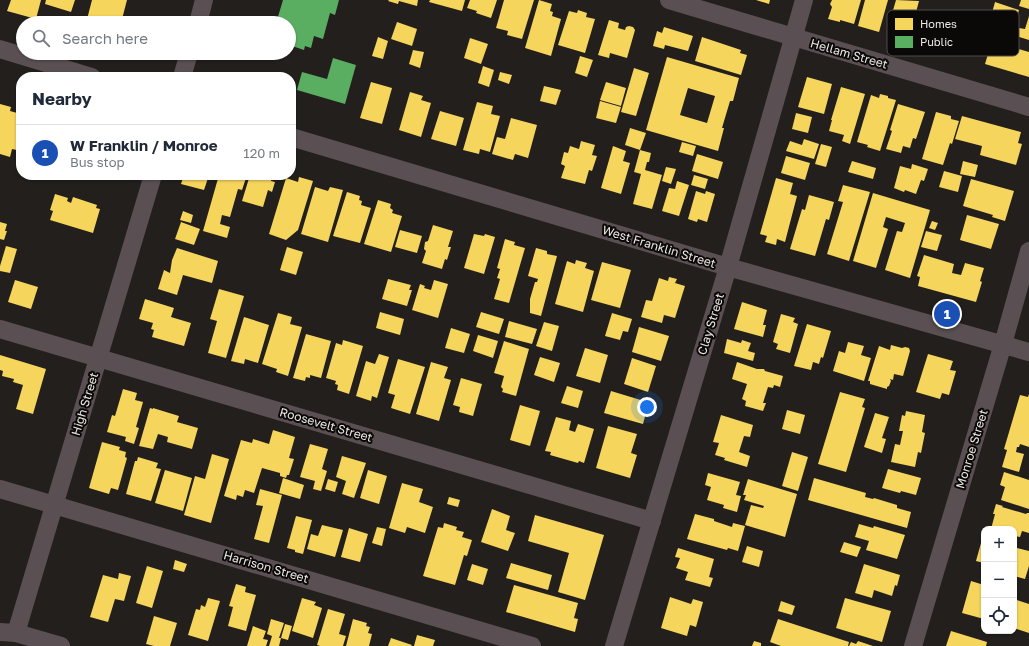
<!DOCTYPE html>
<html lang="en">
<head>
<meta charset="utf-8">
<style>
	:root { --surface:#fff; --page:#f2f2f3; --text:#1f2937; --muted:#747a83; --line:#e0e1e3; --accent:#5b5f66 }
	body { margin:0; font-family:"Golos Text",sans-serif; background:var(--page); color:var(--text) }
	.controls { position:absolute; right:12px; bottom:12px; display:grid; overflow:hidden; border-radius:8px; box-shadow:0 1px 3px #0004 }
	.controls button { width:36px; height:36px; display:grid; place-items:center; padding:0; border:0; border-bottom:1px solid var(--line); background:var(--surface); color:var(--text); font:20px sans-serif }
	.you { position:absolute; left:647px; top:407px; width:14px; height:14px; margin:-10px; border:3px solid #fff; border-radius:50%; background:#1a73e8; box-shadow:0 0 0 6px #1a73e833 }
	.badge { display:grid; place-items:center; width:26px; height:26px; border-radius:50%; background:var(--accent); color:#fff; font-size:13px; font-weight:700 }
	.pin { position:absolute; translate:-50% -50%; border:2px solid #fff; box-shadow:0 1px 4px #0006 }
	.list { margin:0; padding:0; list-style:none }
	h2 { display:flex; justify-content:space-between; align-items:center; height:52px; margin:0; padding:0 16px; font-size:17px }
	h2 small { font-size:13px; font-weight:400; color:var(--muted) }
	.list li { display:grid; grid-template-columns:26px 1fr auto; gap:12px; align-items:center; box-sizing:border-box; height:56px; padding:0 16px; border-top:1px solid var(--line) }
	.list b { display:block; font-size:15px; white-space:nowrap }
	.list p { margin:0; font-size:13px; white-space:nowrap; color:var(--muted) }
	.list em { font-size:13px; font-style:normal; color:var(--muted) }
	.icon { flex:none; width:22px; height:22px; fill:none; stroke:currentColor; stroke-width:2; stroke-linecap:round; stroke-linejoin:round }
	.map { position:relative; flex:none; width:1029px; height:646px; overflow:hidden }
	.search { position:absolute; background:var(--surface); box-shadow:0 1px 3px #0004; left:16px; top:16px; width:280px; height:44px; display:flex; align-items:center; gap:10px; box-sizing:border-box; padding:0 14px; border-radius:22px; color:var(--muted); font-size:15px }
	.panel { position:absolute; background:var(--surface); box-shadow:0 1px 3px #0004; left:16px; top:72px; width:280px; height:108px; border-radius:16px }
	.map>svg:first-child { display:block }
	.homes { fill:#f6d55c; fill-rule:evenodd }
	.public { fill:#5aae61 }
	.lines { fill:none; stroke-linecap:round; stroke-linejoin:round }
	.minor { stroke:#5a4f52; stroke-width:18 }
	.labels { text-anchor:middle; stroke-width:4; stroke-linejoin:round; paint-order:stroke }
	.street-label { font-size:12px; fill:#ece8e5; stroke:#0b0907 }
	.key { fill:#0b0907; stroke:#4e4c4a; stroke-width:1 }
	.key-label { font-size:11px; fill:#ece8e5 }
</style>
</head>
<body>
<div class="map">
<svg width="1029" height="646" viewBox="0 0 1029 646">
	<rect width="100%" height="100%" fill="#221f1c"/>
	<g class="homes">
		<path d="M11,0h30l-5,19 -29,-8z"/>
		<path d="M46,0h29l-4,12 -26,-8z"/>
		<path d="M92,0h35l-6,23h-35z"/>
		<path d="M389,0h29l-1,6 -18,-5 -1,3 -10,-3z"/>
		<path d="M430,0h35l-3,11 -33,-9z"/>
		<path d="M470,0h27l-6,18 -15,-5 1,-2 -10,-3z"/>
		<path d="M504,0h30l-12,39 -15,-4 1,-4 -12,-3z"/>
		<path d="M539,0l13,4 -2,7 3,1 -1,4 9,3 -10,37 -26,-8z"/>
		<path d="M756,0h14l-1,4z"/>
		<path d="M832,0h29l-7,24 -14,-4v2l-12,-3 4,-12 -2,-3z"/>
		<path d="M865,0h23l-9,32 -21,-6z"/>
		<path d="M896,0l23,1 -8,30 -4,-1v3l-15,-4 1,-4 -4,-1z"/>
		<path d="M1021,0h8v9l-10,-3z"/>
		<path d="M995,2l24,8 -5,17 -24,-7z"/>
		<path d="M578,10l9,3 -1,4 9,2 -10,34 -27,-8 11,-34 8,2z"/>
		<path d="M1029,16v24l-13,-4 3,-8 6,1z"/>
		<path d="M609,20l10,3 -1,5 7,2 1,-3 3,-1 4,1 2,3 -8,28 -17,-5 -1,5 -11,-3z"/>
		<path d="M397,22l20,7 -5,17 -21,-7z"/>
		<path d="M664,27l29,9 -5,15 -23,-6 -1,4 -11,-3 4,-15 5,2z"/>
		<path d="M378,37l10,4 -5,18 -11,-3z"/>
		<path d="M702,37l39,13 -1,3 7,2 -6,20 -46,-14z"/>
		<path d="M470,38l18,6 -7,20 -17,-6z"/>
		<path d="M992,41l37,11v25l-44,-13z"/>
		<path d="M413,50l11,2 -4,16 -11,-4z"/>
		<path d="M580,56l13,4 -6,17 -12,-4z"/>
		<path d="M667,57l72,21 -6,23h-3l-8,27h2l-6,23 -72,-21zM688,88l27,8 -8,27 -27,-8z"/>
		<path d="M483,66l11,4 -5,17 -11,-4z"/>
		<path d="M634,68l15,5 -13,43 -15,-4z"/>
		<path d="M500,72l12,3 -3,9 -11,-4z"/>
		<path d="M807,77l25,7 -8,30 -26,-7z"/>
		<path d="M371,82l21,6 -10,36 -22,-6z"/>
		<path d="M606,82l20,6 -5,18 -21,-6z"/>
		<path d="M544,86l17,4 -5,15 -16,-4z"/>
		<path d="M841,87l24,7 -15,50 -8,-3 2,-6 -15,-4 3,-11h-1z"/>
		<path d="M410,92l13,4 -2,4 10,3 -10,34 -22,-7z"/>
		<path d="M880,94l8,2v2l8,2 -16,51 -13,-4 1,-2 -11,-3 14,-47 8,3z"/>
		<path d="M600,101l21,6 -5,16 -20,-5z"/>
		<path d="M477,102l16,4 -2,8 9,2 -10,36 -10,-3 -1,5 -16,-4z"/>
		<path d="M0,104l11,3 -1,4 11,3v37l-9,-2 -2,8 -10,-3z"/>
		<path d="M898,104l27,8 -9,27 -3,-1 -3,10 -7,-2 -2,7 -15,-4 6,-18 -2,-1z"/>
		<path d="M440,111l24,7 -8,28 -25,-7z"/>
		<path d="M936,112l15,4v3l8,2 -7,23 -2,-1 -7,22 -21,-6z"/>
		<path d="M796,113l16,4 -4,16 -16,-4z"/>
		<path d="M962,116l59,16 -3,11 4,1 -6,21 -36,-10 2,-9 -27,-7z"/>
		<path d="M511,118l26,7 -9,33 -13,-4 -2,6 -21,-6 5,-17 8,2z"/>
		<path d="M630,128l16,5 -6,17 -15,-5z"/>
		<path d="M804,139l15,5 -5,15 -28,-8 4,-10 12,4z"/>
		<path d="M581,141l14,4 -3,10 5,1 -5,15 -3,-1 -4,14 -24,-6 4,-12 -4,-2 3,-12 4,1 2,-7 9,3z"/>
		<path d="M682,142l14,4 -3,10 -14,-4z"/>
		<path d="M821,144l11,3 -6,20 -11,-3z"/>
		<path d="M613,146l13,5 -3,10 7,2 -9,31 -20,-6z"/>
		<path d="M640,150l11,3 -2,9h-2l-2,8 17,5 -10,34 -19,-5 8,-30 -7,-2z"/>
		<path d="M697,154l26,8 -5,17 -26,-8z"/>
		<path d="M786,156l24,7 -5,17 -24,-7z"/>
		<path d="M852,161l24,7 -3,11 -25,-7z"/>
		<path d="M963,161l15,4 -3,12 -15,-3z"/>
		<path d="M912,164l16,5 -4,12 -3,-1 -5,14 -11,-4 -1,2 -10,-4 6,-22 11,3z"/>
		<path d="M666,167l10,2 -5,15 -9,-3z"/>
		<path d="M944,171l18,5 -4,16 -19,-5z"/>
		<path d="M184,175h25l-5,15 -23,-6z"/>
		<path d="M219,175h28l-5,15 -4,-1 -8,28 -8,-2 -2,9 10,3 -3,11 -24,-7z"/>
		<path d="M250,175h22l-1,6 4,1 -3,10 -4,-2 -5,17 -21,-6z"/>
		<path d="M694,175l14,4 -3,10 -14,-4z"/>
		<path d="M299,177l14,4 -15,49 -12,10 -17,-6 17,-56 12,4z"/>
		<path d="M776,178l17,5 -3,11 7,2 -12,46 -8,-3 -1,6 -11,-3 2,-6 -7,-2z"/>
		<path d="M971,179l43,12 -9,30 -13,-4 1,-2 -30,-9z"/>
		<path d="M677,181l12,4 -10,31 -17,-5 7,-23 6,1z"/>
		<path d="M843,185l27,7 -21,69 -22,-7 16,-52 -5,-1z"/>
		<path d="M315,187l13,4 2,-4 13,3 -15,52 -27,-8z"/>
		<path d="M696,191l9,3 1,-3 9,3 -8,28 -9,-3 -1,3 -9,-3z"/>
		<path d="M347,192l13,4 -1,4 3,1 -1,4 10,3 -11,35 -27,-7z"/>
		<path d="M873,193l57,17 -20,68 -25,-8 12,-39 5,1 3,-9 -19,-6 -3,10 5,2 -12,39 -23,-7z"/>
		<path d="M55,194l13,4 -1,3 4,2 2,-6 24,8 -1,3 4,1 -7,24 -43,-13 3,-9 -3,-1z"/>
		<path d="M809,195l25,7 -5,18 -3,-1 -11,37 -25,-7 12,-40 3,1z"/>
		<path d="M378,200l13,4 -1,4 3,2 -1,3 10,3 -11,36 -27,-8z"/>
		<path d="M183,211l10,4 -2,8 -11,-3z"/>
		<path d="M967,215l32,9 -8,25 -31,-9z"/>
		<path d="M932,221l6,2 -3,7 -6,-2z"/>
		<path d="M0,222l7,2 -2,7h2l-3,9 -4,-1z"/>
		<path d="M181,222l19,7 -6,16 -19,-6z"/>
		<path d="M433,225l20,6 -5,16h3l-4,13 -2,-1 -3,10 -20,-6 4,-12 -2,-2 1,-7 3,-1z"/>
		<path d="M400,230l22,6 -5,17 -22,-6z"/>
		<path d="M926,231l16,4 -5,16 -16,-4z"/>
		<path d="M474,234l10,2 1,-2 10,3 -11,37 -20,-6z"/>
		<path d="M505,239l10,3 -1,3 11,3 -16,55 -15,-4 6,-20 -3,-1 3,-9 -3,-1z"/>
		<path d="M6,246l11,3 -7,24 -10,-2v-5z"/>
		<path d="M287,247l16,5 -7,23 -16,-5z"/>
		<path d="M177,248l41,13 -6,22 -29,-8 -6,20 -19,-6 6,-19 6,3 2,-13z"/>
		<path d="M536,248l11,3v3l10,2 -16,60 -11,-3v-14l5,-17h2l1,-3 -10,-3z"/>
		<path d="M924,255l30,9 -2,9 9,2 4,-12 19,5 -4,13 2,1 -6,20 -58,-16 2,-9 -3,-1z"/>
		<path d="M576,260l11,3 -2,5 9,3 -11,41 -28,-8 12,-43 8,3z"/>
		<path d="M602,262l29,8 -11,38 -29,-8z"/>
		<path d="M669,277l8,2 -2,4 10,3 -10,32 -11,-3 -2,8 -21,-6 5,-17 6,1 7,-23 9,3z"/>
		<path d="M388,279l23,6 -2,5h3l-5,16 -25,-7z"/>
		<path d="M15,280l23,7 -7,22 -23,-7z"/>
		<path d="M434,280l14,4 -10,34 -26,-8 8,-26 5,2 -1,2 7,2z"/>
		<path d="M219,289l25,7 -18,62 -18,-5 9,-32 -7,-2z"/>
		<path d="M145,299l29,9 -3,9 20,6 -7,23 -32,-9 2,-7 -3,-1 2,-6 -14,-4z"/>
		<path d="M742,302l25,8 -4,15h3l-3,12 -29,-8z"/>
		<path d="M380,312l24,7 -4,16 -24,-7z"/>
		<path d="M481,312l23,7 -5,15 -23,-7z"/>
		<path d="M278,313l14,4 -2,7 12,3 -14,49 -12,-4 1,-3 -15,-5z"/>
		<path d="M612,313l20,6 -4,13 -5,-1 -3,9 -15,-4z"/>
		<path d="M781,314l14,4 -2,4 5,2 -8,29 -14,-4 2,-5 -5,-2z"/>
		<path d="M244,317l25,8 -11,38 -13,-4 -1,5 -13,-3z"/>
		<path d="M509,321l28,8 -5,15 -27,-7z"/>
		<path d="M544,322l15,4 -7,25 -16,-5z"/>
		<path d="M807,324l24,7 -8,27 -2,-1 -2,7 -6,-2 -2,8 -17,-4z"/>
		<path d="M639,327l30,9 -8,25 -29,-9z"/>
		<path d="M451,328l19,6 -6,19 -19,-5z"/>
		<path d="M306,334l25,7 -10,37 -11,-3v3l-4,-1 -1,4 -12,-3z"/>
		<path d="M478,335l20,6 -5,17 -20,-7z"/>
		<path d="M727,339l14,4 1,-3 9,3 -3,8 7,2 -2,8 -29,-8z"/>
		<path d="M343,340l20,6 -14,48 -12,-4 1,-5 -3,-1 1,-3 -10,-3 10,-35 6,2z"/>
		<path d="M504,341l25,8 -13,47 -14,-4 1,-3 -2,-2 3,-11 -10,-3z"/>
		<path d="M848,342l16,4 -3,9 10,3 -7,23 -31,-10 6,-20 6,2z"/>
		<path d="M891,345l11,3 3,-1 4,1 1,3 -7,25 -9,-2 -1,6 -3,-1 1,2 -2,5 -2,1v2l-17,-5v-3h-2l11,-35 11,4z"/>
		<path d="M585,348l23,7 -8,28 -24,-7z"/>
		<path d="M379,354l10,3 -12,41 -5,-2 -1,5 -15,-5 10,-35 9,3z"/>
		<path d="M928,354l25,7 -3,9 6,1 -7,24 -7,-2 -2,6 -24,-7z"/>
		<path d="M0,355l46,14 -13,45 -17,-5 7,-24 -10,-3 1,-3 -12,-3 1,-5 -3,-1z"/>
		<path d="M540,357l20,6 -6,19 -20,-7z"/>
		<path d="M632,358l24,8 -8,26 -24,-8z"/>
		<path d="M398,359l27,8 -15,47 -19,-6 4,-13 -7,-2z"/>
		<path d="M431,362l17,5 -4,11 7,2 -12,41 -23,-7z"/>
		<path d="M737,362l20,7h7l1,2 18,5 -3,11 -6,-2 -1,3 -5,-1 -5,16h3l-3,8 -18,-5 1,-5 -4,-2 5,-15 -15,-5z"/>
		<path d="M461,378l21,6 -9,32 -14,-4 1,-5 -7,-2z"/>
		<path d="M567,386l16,5 -5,17 -17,-5z"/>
		<path d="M123,389l14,4 -2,7 8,2 -7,25 3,1 -5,16 -9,-3 1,-4 -19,-5 5,-17 3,1z"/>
		<path d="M611,391l33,10 -1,7 4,1 -4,15 -39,-11z"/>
		<path d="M840,392l25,7 -3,8 3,1 -19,64 -28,-8z"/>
		<path d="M1029,394v53l-9,-3 -1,3h-2l-1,5 8,2 -5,18 -17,-5 5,-17 -3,-1 16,-54 8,2z"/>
		<path d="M520,405l20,6 -10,35 -20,-6z"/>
		<path d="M150,408l3,1v-1l26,8 -2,6 21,6 -6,21 -25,-7 1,-5 -10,-3 -5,15 -14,-3z"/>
		<path d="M787,410l18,5 -5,19 -18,-5z"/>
		<path d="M906,411l19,4 -3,17 3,1 -4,20 -3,-1 -3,15 -24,-5 4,-18 5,1 3,-14h-4l3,-16 3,1z"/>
		<path d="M875,413l14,4 -7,21 4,1 -4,14 -18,-6z"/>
		<path d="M721,415l32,10 -3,12 -6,-1 -5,16 11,4 -3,11 -23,-7 1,-2 -10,-3 4,-12 -6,-1z"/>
		<path d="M556,417l15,4 -2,9 6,2 3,-8 16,5 -10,34 -5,-2 -1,2 -28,-8 1,-3 -6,-1z"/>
		<path d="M608,426l29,8 -6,19 6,2 -7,23 -34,-10z"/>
		<path d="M273,430l22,7 -6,21 5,1 -5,16h-2l-1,3 -6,-2v-3l-18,-5 -8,25 -9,-3 -2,7 -6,-2 -1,5 -12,-4 17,-56 11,3 1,-4 16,5z"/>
		<path d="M102,442l18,5 -1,3 7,2 -1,5 2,1 -9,32 -7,-2 -2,6 -20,-6z"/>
		<path d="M310,444l18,5 -6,20 5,2 -6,20 -8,-2 2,-8 -15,-4z"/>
		<path d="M792,452l16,5 -10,34 -16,-5z"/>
		<path d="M212,454l17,5 -18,64 -27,-8 11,-39 10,3z"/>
		<path d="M342,456l24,7 -12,35 -12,-4 4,-13 -10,-4z"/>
		<path d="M138,457l20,6 -2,5 5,1 -10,32 -25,-7 9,-33h2z"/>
		<path d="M888,469l33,9 -5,17 -15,-4 -1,2 -18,-5z"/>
		<path d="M165,470l27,8 -9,33 -28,-8z"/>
		<path d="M368,470l19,6 -8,28 -19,-6z"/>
		<path d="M1004,472l25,8v29l-28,-9 4,-13 -5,-2z"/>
		<path d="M708,473l32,9 -4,13 5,1 -4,16 -14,-4 1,-3 -17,-5 4,-13 -6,-2z"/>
		<path d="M283,478l21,7 -4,14 -21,-6z"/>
		<path d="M814,478l52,15 -1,4 8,2 1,-1 23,7v3l14,4 -4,16 -99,-28z"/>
		<path d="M328,479l10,3 -3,10 -10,-3z"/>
		<path d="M748,479l49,15 -12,43 -40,-12 6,-20 12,3 1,-2 -20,-6 2,-5h-3z"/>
		<path d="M402,483l21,6 -4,13 14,5 -8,26 -18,-6 -2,6 -16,-5z"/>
		<path d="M260,489l22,6 -13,48 -15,-4 9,-33 -7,-1z"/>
		<path d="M449,497l11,3 -2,7 -11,-3z"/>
		<path d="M996,504l7,2 -1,1 24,7 1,-1h2v20l-7,-2 -2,6 -6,-1v-7h-23l4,-15h-2z"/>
		<path d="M492,509l18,7 -4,14 9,3 -7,18 -27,-9z"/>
		<path d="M695,514l19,5v2l18,6 1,-4 12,3 -7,25 -10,-3 -1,2 -40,-11z"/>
		<path d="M535,515l69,20 -19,65 -27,-8 11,-39 -41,-12z"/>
		<path d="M296,516l16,4 -9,34 -8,-2v-2l-8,-2z"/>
		<path d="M444,523l13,4 -1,3 8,2 -2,5 10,3 -5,16 -3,-1 -9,30 -32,-9 15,-49 5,1z"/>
		<path d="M859,524l14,4 1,-2 31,9 -8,24 -31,-9 3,-9 -14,-4z"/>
		<path d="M322,525l21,5 -8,27 -28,-8 4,-15 7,2z"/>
		<path d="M377,527l9,2 -4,17 -10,-3z"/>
		<path d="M349,528l19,6 -8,28 -19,-5z"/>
		<path d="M844,542l17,5 -4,10 -17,-5z"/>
		<path d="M981,543l3,1v19l-8,-2z"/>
		<path d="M1014,545l3,1v2l12,3v15l-4,13 -11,-3z"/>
		<path d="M747,546l16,5 -4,16 -17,-5z"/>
		<path d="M678,548l36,11 -5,18 4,1 -3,9 -25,-7 3,-8 -12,-4 4,-10 -5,-1z"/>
		<path d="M175,560l12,4 -3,8 -11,-3z"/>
		<path d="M511,563l41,12 -4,15 -42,-12z"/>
		<path d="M472,564l16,5 -5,16 -16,-5z"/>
		<path d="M864,564l36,11 -3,11 -2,-1 -3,11 -18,-6 -2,8 -17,-5z"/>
		<path d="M147,566l16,5 -11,37 -16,-5z"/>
		<path d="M119,573l12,3 -7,25 -9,-2 -7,23 -18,-5 13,-42 15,4z"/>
		<path d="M971,581l13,4v34l-22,-6z"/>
		<path d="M236,584l10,3 -1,5 11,3 -10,36 -18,-5 5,-19 -4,-1z"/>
		<path d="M514,585l64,18 -4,15 4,1 -3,13 -69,-20z"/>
		<path d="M670,597l21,7 2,-5 10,3 -7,25 -6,-2 -3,11 -26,-8z"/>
		<path d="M208,598l12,3 -12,40 -20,-6 8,-26 4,1 1,-5 4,2z"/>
		<path d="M302,598l14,4 -2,3 8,3 -9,30 -21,-7z"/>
		<path d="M845,598l46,13 -9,31 -46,-14z"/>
		<path d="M1014,599l15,5v29l-15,-5z"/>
		<path d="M781,601l14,5 -3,9 -14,-4z"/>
		<path d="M328,609l17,5 -6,20 7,2 -3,10h-23l-3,-1z"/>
		<path d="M154,616l23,7 -7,23h-16l-8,-2z"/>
		<path d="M271,619l13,4 -5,15h2l4,-14 7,2 -4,14 -7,-2 -2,8h-10l3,-10 -5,-2z"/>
		<path d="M353,619l14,4 -1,3 4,1 -2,6 4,1 -3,12h-23z"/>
		<path d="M778,619l71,23 -1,4h-67l-11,-4z"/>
		<path d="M253,626l13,5 -3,8 5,1 -2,6h-19z"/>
		<path d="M951,631l36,11 -1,4h-40z"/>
		<path d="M417,635l18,5 -2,6h-19z"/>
		<path d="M391,638l21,7 -1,1h-23z"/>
		<path d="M754,641l7,2v3h-9z"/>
		<path d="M858,641l15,5h-24l2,-4 5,2z"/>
	</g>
	<g class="public">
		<path d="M283,0h56l-4,15 -5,-2 -7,26 -9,-3 -3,12 -6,-2 -1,4 -15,-5v-22h-4l-8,-3z"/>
		<path d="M333,58l23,7 -11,39 -48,-14 5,-18 25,7z"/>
	</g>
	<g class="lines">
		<g class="minor">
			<path d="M669,0l360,107"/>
			<path d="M198,23l6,-23"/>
			<path d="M0,49l92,28"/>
			<path d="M182,77l7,-24"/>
			<path d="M291,137l437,130 301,85"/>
			<path d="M0,329l652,192"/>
			<path d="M0,489l532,157"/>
			<path d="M0,632l16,1 45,13"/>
			<path d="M16,633l137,-458"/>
			<path d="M614,646l114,-379 76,-267"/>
			<path d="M913,646l90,-302 26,-93"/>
		</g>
	</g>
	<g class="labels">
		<g class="street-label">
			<text transform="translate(849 54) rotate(16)" y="4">Hellam Street</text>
			<text transform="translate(659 247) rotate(17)" y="4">West Franklin Street</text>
			<text transform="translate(711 324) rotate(-73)" y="4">Clay Street</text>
			<text transform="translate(85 404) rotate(-73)" y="4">High Street</text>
			<text transform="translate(326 425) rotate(16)" y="4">Roosevelt Street</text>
			<text transform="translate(972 449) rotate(-73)" y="4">Monroe Street</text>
			<text transform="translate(266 567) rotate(16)" y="4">Harrison Street</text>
		</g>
	</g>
	<rect x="887" y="10" width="132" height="46" rx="6" class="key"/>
	<rect x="895" y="18" width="18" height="12" fill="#f6d55c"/>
	<rect x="895" y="36" width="18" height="12" fill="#5aae61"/>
	<g class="key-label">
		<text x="920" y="28">Homes</text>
		<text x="920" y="46">Public</text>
	</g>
</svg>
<div class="controls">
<button>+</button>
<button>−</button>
<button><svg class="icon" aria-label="locate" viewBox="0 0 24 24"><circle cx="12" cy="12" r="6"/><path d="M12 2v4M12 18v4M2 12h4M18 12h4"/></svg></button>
</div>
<div class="you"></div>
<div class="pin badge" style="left:947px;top:314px;background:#1a4fb4">1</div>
<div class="search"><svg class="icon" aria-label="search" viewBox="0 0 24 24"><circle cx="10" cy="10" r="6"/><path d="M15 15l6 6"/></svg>Search here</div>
<section class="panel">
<h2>Nearby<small></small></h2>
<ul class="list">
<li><span class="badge" style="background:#1a4fb4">1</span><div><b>W Franklin / Monroe</b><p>Bus stop</p></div><em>120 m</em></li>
</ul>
</section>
</div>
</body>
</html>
